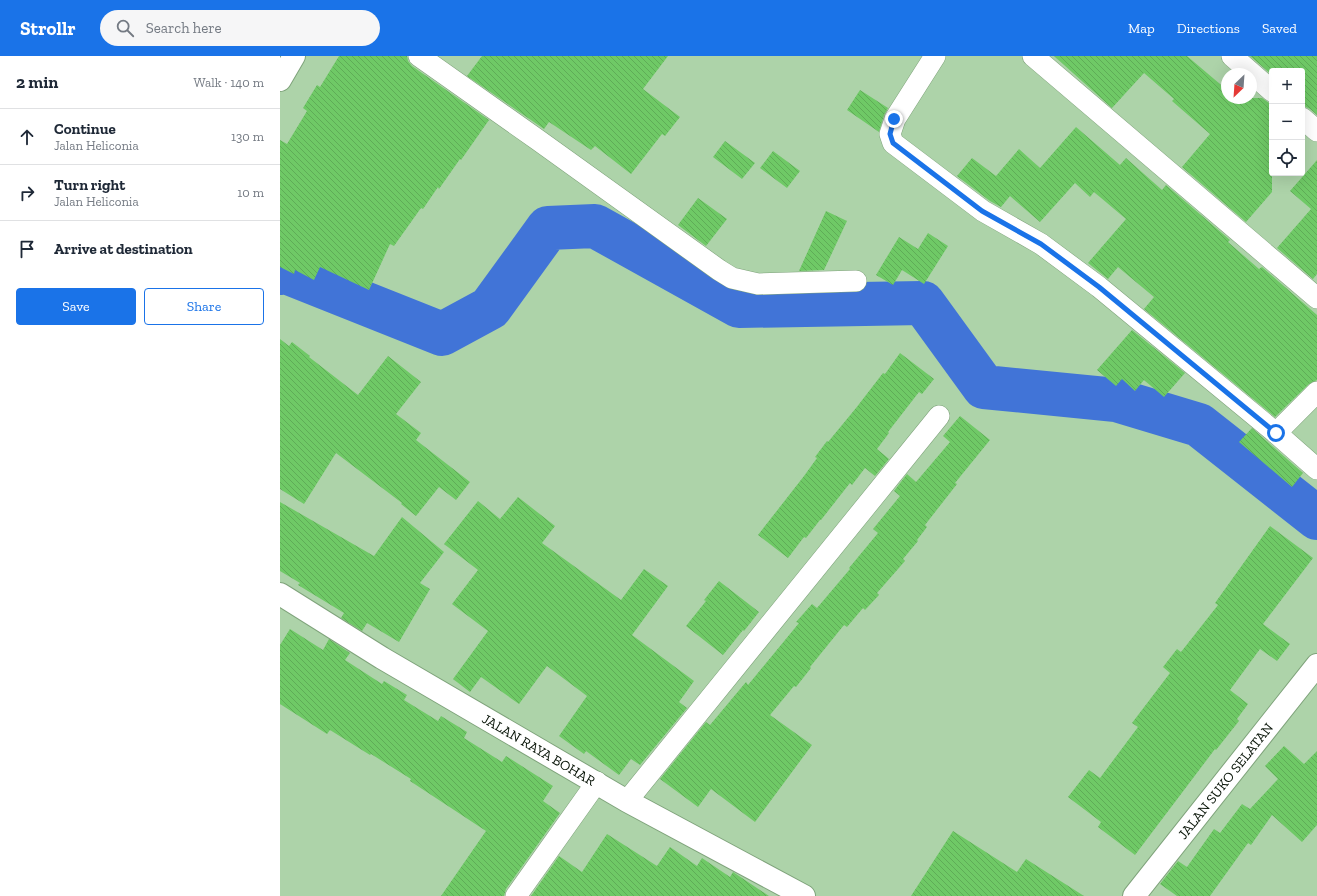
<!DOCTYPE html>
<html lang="en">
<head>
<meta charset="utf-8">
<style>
	:root { --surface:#fff; --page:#f6f6f7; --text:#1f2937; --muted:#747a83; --line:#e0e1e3; --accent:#1a73e8 }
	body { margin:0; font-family:"Zilla Slab",serif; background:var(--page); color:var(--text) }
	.controls { position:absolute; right:12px; top:12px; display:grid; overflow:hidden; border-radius:4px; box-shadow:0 4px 16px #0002 }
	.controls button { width:36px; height:36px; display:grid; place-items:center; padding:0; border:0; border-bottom:1px solid var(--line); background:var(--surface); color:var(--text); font:20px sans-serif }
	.compass { position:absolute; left:941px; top:12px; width:36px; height:36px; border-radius:50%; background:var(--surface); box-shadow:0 4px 16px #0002; rotate:205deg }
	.stop { position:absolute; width:12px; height:12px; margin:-9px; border:3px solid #1a73e8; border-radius:50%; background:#fff }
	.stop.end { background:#1a73e8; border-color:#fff; box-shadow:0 1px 4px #0008 }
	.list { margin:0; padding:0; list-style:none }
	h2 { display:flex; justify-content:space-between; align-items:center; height:52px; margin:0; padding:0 16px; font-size:17px }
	h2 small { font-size:13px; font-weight:400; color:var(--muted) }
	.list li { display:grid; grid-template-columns:26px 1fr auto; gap:12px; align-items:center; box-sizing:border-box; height:56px; padding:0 16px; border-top:1px solid var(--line) }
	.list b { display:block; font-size:15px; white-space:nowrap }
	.list p { margin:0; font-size:13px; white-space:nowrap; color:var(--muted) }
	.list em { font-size:13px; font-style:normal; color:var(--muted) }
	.actions { display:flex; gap:8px; padding:12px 16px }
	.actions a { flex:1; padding:9px 0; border:1px solid var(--accent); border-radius:4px; text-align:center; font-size:14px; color:var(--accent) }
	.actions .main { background:var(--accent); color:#fff }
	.icon { flex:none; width:22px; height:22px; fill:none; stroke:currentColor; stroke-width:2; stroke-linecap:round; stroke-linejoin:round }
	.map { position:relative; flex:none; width:1037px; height:840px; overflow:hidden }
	header { display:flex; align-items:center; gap:24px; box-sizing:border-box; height:56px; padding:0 20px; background:var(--accent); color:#fff }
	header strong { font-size:19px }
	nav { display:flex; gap:22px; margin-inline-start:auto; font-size:14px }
	.search { width:280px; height:36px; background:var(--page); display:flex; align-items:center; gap:10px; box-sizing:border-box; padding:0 14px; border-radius:22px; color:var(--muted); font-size:15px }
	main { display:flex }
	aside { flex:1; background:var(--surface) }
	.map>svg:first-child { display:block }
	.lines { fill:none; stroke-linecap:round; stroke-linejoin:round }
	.river { stroke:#4174d7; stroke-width:44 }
	.building { fill:url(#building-back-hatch) }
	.street-casing { stroke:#7fa37b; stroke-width:22 }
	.secondary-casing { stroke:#7fa37b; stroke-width:24 }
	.street { stroke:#fff; stroke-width:21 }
	.secondary { stroke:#fff; stroke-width:22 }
	.route { stroke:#1a73e8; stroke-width:5 }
	.labels { text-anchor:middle; stroke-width:4; stroke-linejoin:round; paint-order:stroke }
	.street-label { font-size:14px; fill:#051104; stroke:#add3a9 }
</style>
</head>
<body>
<header>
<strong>Strollr</strong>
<div class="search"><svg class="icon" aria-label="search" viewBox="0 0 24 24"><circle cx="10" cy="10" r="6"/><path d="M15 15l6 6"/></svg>Search here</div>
<nav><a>Map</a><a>Directions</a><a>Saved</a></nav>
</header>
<main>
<aside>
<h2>2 min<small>Walk · 140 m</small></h2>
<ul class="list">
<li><svg class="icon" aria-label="ahead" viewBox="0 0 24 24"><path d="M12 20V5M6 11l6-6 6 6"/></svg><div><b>Continue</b><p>Jalan Heliconia</p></div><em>130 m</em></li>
<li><svg class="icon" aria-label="right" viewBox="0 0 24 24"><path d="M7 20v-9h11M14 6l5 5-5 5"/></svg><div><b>Turn right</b><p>Jalan Heliconia</p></div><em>10 m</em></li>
<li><svg class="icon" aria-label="arrive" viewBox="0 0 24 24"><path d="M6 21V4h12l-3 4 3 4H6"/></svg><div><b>Arrive at destination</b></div></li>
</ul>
<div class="actions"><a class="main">Save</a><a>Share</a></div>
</aside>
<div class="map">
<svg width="1037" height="840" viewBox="0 0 1037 840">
	<defs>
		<pattern id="building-back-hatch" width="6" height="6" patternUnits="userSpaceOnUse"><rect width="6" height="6" fill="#6fc966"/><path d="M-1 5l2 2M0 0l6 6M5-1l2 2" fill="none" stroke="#5fac57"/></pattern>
	</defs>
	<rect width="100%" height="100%" fill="#add3a9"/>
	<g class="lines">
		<path class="river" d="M0,217l6,-1 156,62 48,-26 58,-80 47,-2 144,80 184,-3 61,84 132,13 83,25 118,93"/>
	</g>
	<g class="building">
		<path d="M59,0h68l1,5 4,5 77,54 -28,40 -1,-1 -21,30 -1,-2 -15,22 -2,-1 -27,38 -4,-2 -21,46 -49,-23 -6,13 -19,-10 -1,4 -14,-7v-127l7,4 20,-33 -4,-3 14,-23 3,2z"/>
		<path d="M202,0h186l-25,33 37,28 -15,19 -3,-2 -31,40 -36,-28 -4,4 -42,-28 -5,7 -77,-53z"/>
		<path d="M774,0h133l40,34v8h35l7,5h3v89l-26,30 -64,-55 28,-33 -38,-33 2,-2 -30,-26 -32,35z"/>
		<path d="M970,0h67v59l-7,-6 -8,-4v-34h-30v4z"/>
		<path d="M580,34l28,18 -4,7 -5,17 -32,-22z"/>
		<path d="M796,71l44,38 6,-7 36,32 4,-5 64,55 -2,2 31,27 3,-2 55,48v65l-8,4 -34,33 -131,-108 10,-12 -36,-30 -10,12 -20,-16 38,-44 -32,-27 -4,5 -15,-14 -35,39 -30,-26 -9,11 -11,-6 -33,-25 15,-18 24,18 23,-27 21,19z"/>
		<path d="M445,85l30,22 -13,16 -29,-22z"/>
		<path d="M493,95l27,20 -13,17 -27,-20z"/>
		<path d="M1037,104v114l-4,5 -36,-31 34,-39 -21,-18z"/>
		<path d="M418,142l29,21 -21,27 -28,-21z"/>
		<path d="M546,155l21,10 -23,49 -25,1z"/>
		<path d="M648,177l20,13 -24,38 -22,-14 -9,15 -17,-10 23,-38 19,12z"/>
		<path d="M852,274l53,43 -21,24 -20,-17 -9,11 -13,-12 -6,7 -19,-16z"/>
		<path d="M0,283l9,7 3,-4 18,14 -1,1 49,38 30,-39 33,26 -25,32 25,19 -5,7 54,42 -14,18 -17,-13 -23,29 -15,-12 1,-1 -66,-50 -32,51 -24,-15z"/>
		<path d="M620,297l34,26 -12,15 -3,-2 -31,40 1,1 -12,16 12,10 -14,17 -10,-8 -13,17 -2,-2 -29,37h-1l-14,18 -2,-1 -16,21 -30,-23 46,-59 13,-18 -2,-1 12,-16 1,1 28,-34 27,-35 2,1z"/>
		<path d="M680,360l30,24 -35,43 2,1 -32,41 2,2 -10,13 1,1 -15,18 2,2 -28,32 2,2 -14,15 -2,-2 -16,19 -3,-2 -34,42 1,1 -15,19 -2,-1 -24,29 42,30 -57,77 -44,-33 -13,18 -38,-28 46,-57 4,3 36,-43 2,3 51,-62 -3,-1 16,-18 5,4 33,-39 -1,-1 29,-35 -5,-4 27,-33 -6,-5 13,-17 9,8 34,-40 -7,-6z"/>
		<path d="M972,372l51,45 -11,14 -53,-45z"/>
		<path d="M238,441l37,29 -13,17 79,57 23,-31 24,17 -36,49 62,46 -15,21 8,6 -47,57 -9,-6 -12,16 -33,-24 -2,3 -25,-18 28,-40 -40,-30 -28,38 -38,-27 -11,15 -17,-13 35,-48 -36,-27 26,-34 -34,-26 34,-43 22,18z"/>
		<path d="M0,446l94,54 28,-39 42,35 -24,31 10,6 -31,53 -32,-19 -5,8 -21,-13 3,-5 -46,-28 2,-2 -20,-12z"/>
		<path d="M990,470l43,32 -50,66 27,20 -13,17 -17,-12 -30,41 18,14 -11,15 2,2 -23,29 -1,-1 -80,106 -37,-28 3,-5 -33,-25 21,-27 11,8 38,-51 -6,-4 38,-50 -7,-6 14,-18 4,3 37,-47 -3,-2z"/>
		<path d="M439,525l40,31 -15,19 -1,-1 -20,25 -37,-29 20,-25 -2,-1z"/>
		<path d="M10,573l33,21 6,-11 21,14 -5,7 37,24 2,-3 23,14 -3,5 34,21 3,-5 26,16 -3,6 38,24 4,-6 47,30 -10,15 17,12 -54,76 -2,7h-63l45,-65 -76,-50 1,-2 -40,-25 -1,1 -40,-25 -3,4 -47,-30v-59z"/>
		<path d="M1004,690l20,18 13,-13v74l-15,17 -30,-27 -21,30 -3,-2 -38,53h-33l-17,-12 18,-23 9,6 27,-38 6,4 22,-29 8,5 28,-30 -13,-13z"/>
		<path d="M673,775l64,41 9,-13 58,37h-173z"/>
		<path d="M327,778l50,32 13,-19 27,19 5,-8 28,19 3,-5 36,24h-238l28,-40 23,16z"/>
	</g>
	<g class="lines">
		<g class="street-casing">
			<g id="street">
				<path d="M139,0l119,84 181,130 13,8 26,6 98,-3"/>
				<path d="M655,0l-40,63 -5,15 3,9 90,68 58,33 58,43 177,146 41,36"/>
				<path d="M753,0l284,242"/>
				<path d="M952,0l40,35"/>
				<path d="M1022,62l15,13"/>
				<path d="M996,377l41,-41"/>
				<path d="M347,745l312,-385"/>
				<path d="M236,840l81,-114"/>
			</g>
		</g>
		<g class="secondary-casing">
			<g id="secondary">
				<path d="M0,24l14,-24"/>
				<path id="s1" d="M0,538l102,64 245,143 177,95"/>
				<path id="s2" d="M854,840l183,-231"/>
			</g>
		</g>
		<use href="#street" class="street"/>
		<use href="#secondary" class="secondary"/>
	</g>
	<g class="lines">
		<path class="route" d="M614,63l-4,15 3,9 89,68 59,33 58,43 177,146"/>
	</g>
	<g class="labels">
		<g class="street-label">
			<text dy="5" stroke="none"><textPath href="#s1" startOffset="302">JALAN RAYA BOHAR</textPath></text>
			<text dy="5" stroke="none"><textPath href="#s2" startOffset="147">JALAN SUKO SELATAN</textPath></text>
		</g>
	</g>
</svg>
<div class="controls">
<button>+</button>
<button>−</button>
<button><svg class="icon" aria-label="locate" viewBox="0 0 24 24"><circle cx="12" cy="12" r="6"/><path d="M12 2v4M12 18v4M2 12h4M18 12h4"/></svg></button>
</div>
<svg class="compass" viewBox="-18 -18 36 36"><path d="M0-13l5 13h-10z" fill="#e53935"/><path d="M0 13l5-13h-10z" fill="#747a83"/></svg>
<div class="stop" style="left:996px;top:377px"></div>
<div class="stop end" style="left:614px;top:63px"></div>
</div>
</main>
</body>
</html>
